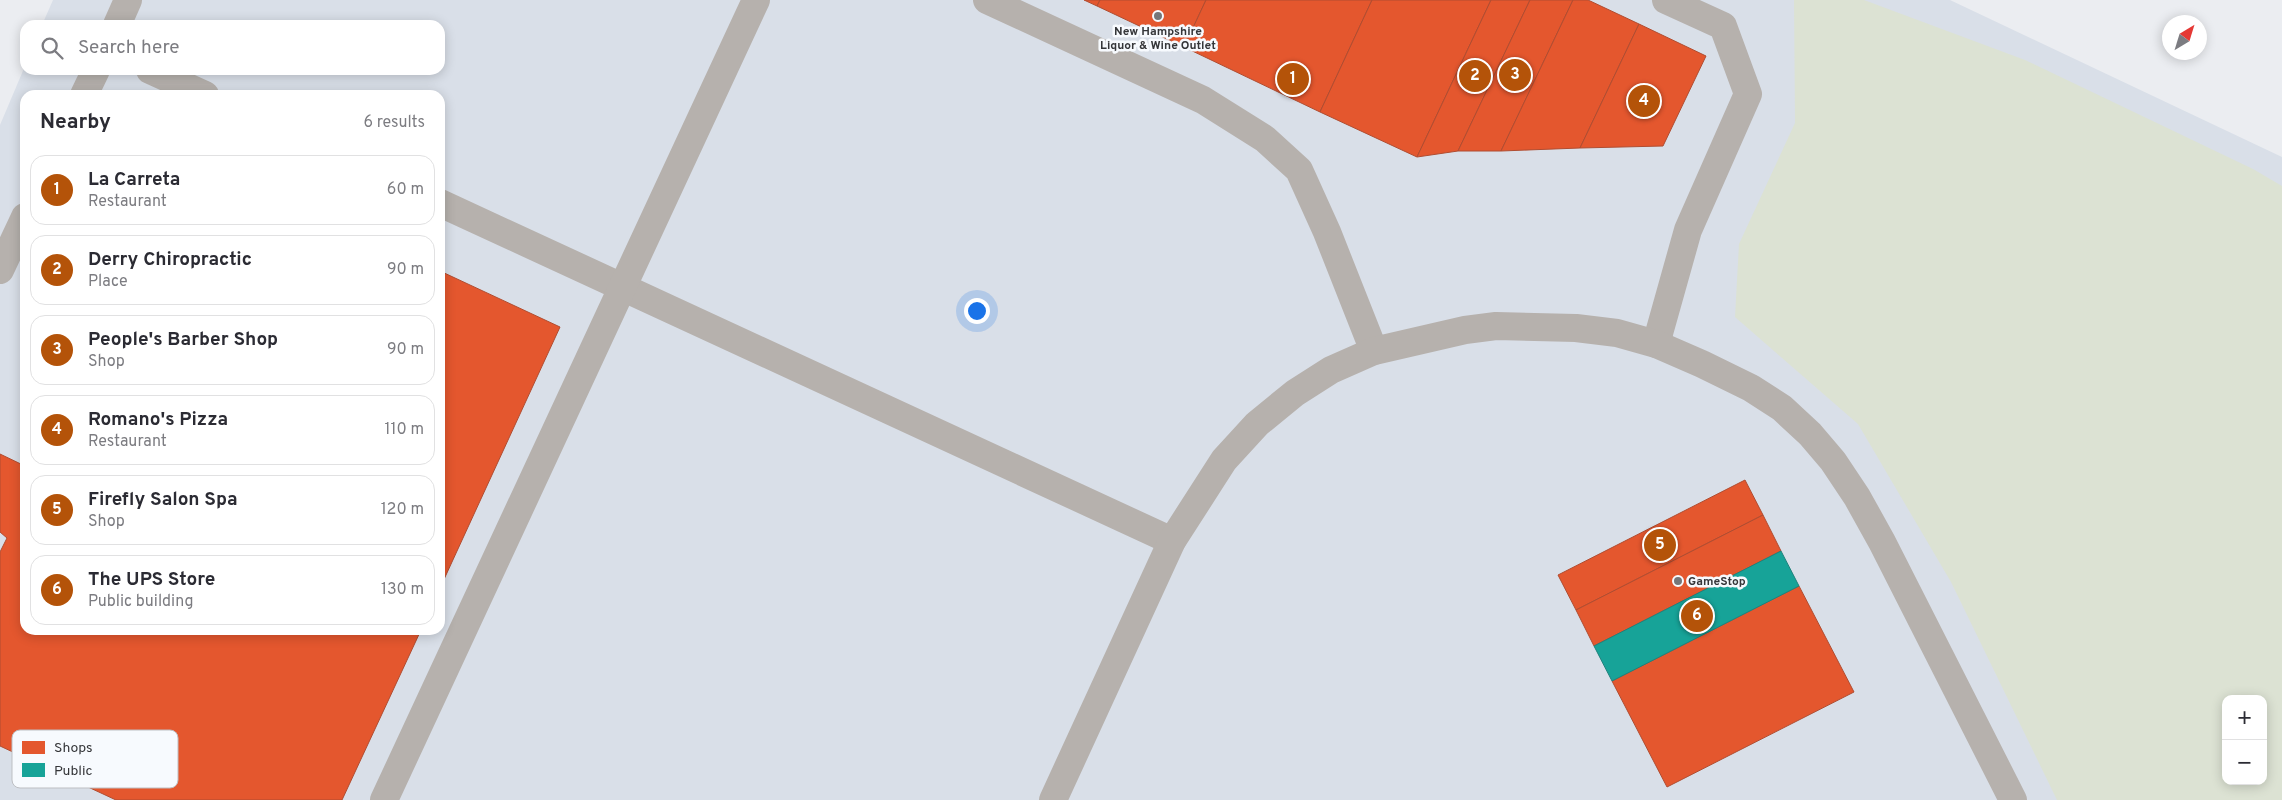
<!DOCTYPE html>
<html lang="en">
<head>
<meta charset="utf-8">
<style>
	:root { --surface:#fff; --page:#f2f2f3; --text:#2b2b33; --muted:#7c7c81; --line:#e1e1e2; --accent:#b45309 }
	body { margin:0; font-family:Overpass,sans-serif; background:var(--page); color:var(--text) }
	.controls { position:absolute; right:15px; bottom:15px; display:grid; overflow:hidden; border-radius:10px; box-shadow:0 2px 12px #0003 }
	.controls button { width:45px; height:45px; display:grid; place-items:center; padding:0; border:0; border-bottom:1px solid var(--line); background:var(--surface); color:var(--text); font:25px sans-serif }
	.compass { position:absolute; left:2162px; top:15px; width:45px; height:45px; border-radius:50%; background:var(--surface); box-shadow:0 2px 12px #0003; rotate:38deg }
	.you { position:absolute; left:976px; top:310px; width:18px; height:18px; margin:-12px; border:4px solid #fff; border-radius:50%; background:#1a73e8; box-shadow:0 0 0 8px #1a73e833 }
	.badge { display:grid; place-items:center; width:32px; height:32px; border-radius:50%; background:var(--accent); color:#fff; font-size:16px; font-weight:700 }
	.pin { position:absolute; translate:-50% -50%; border:2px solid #fff; box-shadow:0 1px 5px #0006 }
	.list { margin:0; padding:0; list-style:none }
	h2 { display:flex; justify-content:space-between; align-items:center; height:65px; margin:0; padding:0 20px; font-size:21px }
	h2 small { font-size:16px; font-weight:400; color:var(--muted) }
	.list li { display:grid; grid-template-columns:32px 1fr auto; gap:15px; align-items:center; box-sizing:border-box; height:70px; margin:0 10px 10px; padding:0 10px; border:1px solid var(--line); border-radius:15px }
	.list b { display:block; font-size:19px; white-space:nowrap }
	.list p { margin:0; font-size:16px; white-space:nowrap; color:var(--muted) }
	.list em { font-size:16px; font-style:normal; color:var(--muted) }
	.icon { flex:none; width:28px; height:28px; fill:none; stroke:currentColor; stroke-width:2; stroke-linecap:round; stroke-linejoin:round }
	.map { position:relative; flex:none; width:2282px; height:800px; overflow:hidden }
	.search { position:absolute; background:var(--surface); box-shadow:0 2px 12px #0003; left:20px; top:20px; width:425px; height:55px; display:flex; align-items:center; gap:12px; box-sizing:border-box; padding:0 18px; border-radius:15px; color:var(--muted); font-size:19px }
	.panel { position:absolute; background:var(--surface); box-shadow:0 2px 12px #0003; left:20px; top:90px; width:425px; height:545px; border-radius:15px }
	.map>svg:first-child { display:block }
	.built { fill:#d9dfe8; fill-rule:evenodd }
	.green { fill:#dce2d3; fill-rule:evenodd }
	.shops { fill:#e4572e; stroke:#b04d31 }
	.public { fill:#17a398; stroke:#20827c }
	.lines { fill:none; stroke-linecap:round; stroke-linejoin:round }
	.minor { stroke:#b6b1ad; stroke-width:28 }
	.poi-dot { fill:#757679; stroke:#f7fafe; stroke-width:2 }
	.labels { text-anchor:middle; stroke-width:5; stroke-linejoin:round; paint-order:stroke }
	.poi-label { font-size:12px; font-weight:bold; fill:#353639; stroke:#f7fafe }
	.key { fill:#f7fafe; stroke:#bdbfc3; stroke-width:1 }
	.key-label { font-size:14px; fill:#353639 }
</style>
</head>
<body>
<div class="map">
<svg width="2282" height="800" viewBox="0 0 2282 800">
	<rect width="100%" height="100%" fill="#ebedf1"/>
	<path class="built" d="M53,0h1897l332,157v643h-2282v-675l25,-59v4h415v-45h-398zM25,95h415v535h-415zM2226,699h37v82h-37z"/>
	<path class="green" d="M1794,0h70l161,60 228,109 29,17v614h-225l-106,-218 -93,-158 -123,-107 4,-73 56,-121zM2226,699h37v82h-37z"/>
	<g class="shops">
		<path d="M1084,0h16l-3,6z"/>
		<path d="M1100,0h106l-22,47 -87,-41z"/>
		<path d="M1206,0h166l-52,112 -136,-65z"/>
		<path d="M1372,0h119l-74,157 -97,-45z"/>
		<path d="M1491,0h39l-72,151 -41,6z"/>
		<path d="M1530,0h43l-72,151h-43z"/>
		<path d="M1573,0h15l51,24 -59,124 -79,3z"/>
		<path d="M1639,24l67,32 -43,90 -83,2z"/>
		<path d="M440,271l120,56 -120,261z"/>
		<path d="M0,454l25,12v164h396l-79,170h-226l-116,-54v-194l7,-14 -7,-6z"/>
		<path d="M1745,480l18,35 -187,95 -18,-35z"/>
		<path d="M1763,515l18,36 -187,95 -18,-36z"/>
		<path d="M1799,586l55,106 -187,95 -55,-106z"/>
	</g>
	<path class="public" d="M1781,551l18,35 -187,95 -18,-35z"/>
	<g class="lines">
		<g class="minor">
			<path d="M987,0l216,100 62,39 34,31 28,62 47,119"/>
			<path d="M117,25l11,-25"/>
			<path d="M150,70l55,25"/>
			<path d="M84,95l12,-25"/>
			<path d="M440,203l732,338"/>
			<path d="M0,270l25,-53"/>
			<path d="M1656,344l32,-114 60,-136 -25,-68 -57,-26"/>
			<path d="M384,800l372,-800"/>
			<path d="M1053,800l119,-259 52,-81 33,-36 38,-31 36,-23 43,-19 91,-21 31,-4 80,2 41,5 39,11 46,20 49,24 31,20 28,26 23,27 24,36 25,45 131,258"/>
		</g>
	</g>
	<g class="poi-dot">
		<circle cx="1158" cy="16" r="5"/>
		<circle cx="1678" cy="581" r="5"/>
	</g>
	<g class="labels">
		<g class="poi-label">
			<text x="1158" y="35">New Hampshire<tspan x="1158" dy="14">Liquor &amp; Wine Outlet</tspan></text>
			<text x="1688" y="585" text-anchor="start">GameStop</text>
		</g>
	</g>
	<rect x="12" y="730" width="166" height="58" rx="8" class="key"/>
	<rect x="22" y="741" width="23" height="13" fill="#e4572e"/>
	<rect x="22" y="763" width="23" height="14" fill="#17a398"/>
	<g class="key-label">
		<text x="54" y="752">Shops</text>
		<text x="54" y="775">Public</text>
	</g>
</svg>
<div class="controls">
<button>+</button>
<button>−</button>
</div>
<svg class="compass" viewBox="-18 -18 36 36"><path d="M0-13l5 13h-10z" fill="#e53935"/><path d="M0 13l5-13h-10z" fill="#7c7c81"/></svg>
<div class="you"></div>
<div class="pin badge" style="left:1293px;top:79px">1</div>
<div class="pin badge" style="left:1475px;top:76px">2</div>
<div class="pin badge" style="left:1515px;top:75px">3</div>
<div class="pin badge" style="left:1644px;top:101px">4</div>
<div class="pin badge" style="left:1660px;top:545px">5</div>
<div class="pin badge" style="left:1697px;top:616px">6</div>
<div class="search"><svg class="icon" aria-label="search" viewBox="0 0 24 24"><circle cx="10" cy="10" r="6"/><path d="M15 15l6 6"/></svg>Search here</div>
<section class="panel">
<h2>Nearby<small>6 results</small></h2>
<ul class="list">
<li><span class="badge">1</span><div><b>La Carreta</b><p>Restaurant</p></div><em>60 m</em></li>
<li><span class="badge">2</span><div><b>Derry Chiropractic</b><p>Place</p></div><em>90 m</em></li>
<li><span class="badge">3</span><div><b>People's Barber Shop</b><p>Shop</p></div><em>90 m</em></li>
<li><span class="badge">4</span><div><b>Romano's Pizza</b><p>Restaurant</p></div><em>110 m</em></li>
<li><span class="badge">5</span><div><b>Firefly Salon Spa</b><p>Shop</p></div><em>120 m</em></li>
<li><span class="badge">6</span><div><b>The UPS Store</b><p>Public building</p></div><em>130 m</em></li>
</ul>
</section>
</div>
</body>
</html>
